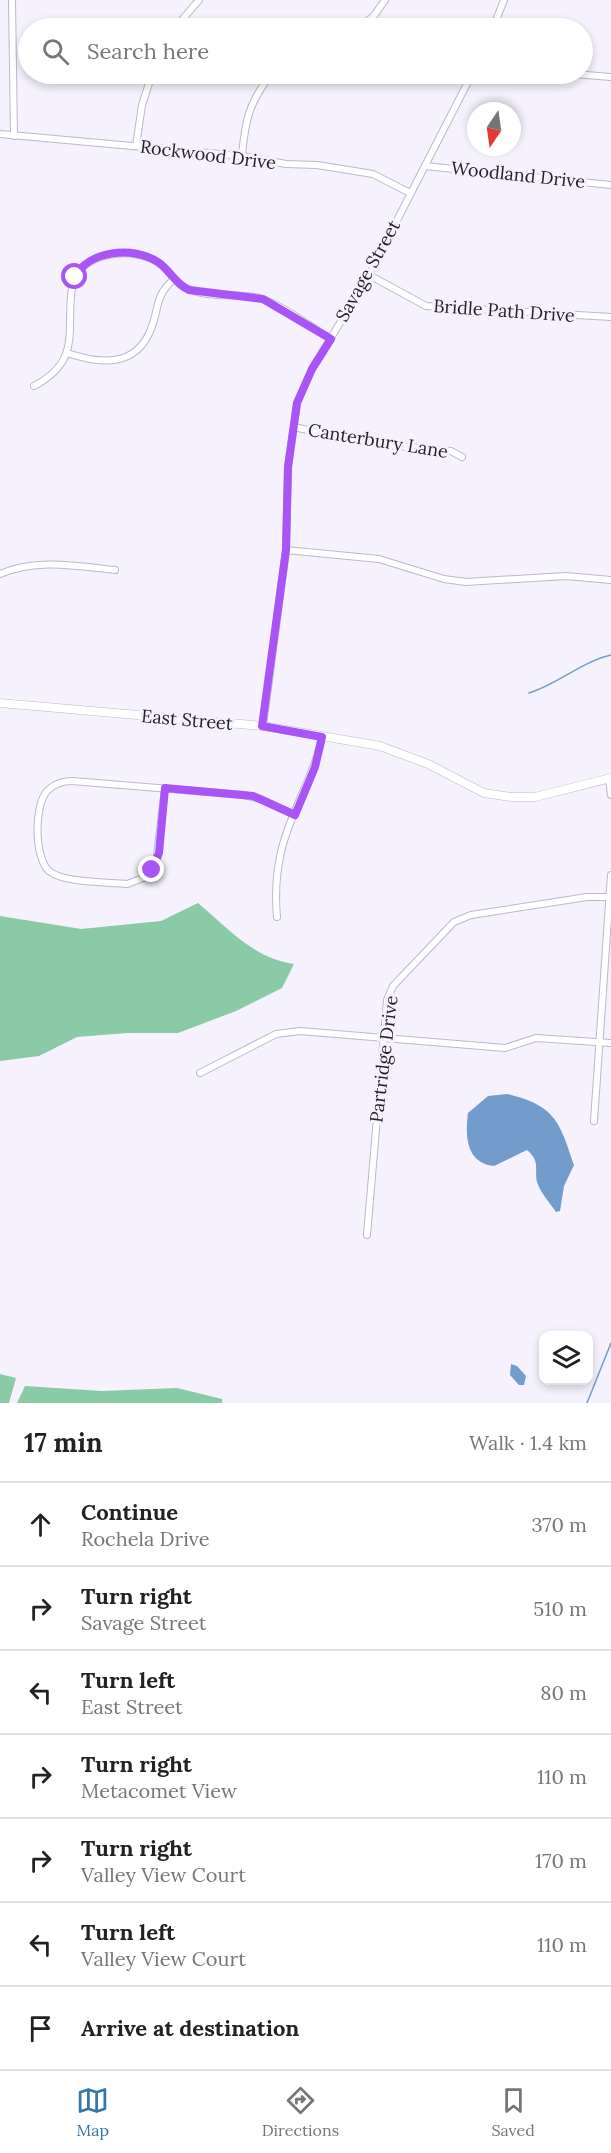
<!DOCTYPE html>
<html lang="en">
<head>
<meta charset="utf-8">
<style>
	:root { --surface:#fff; --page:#f2f2f2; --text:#222; --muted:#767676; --line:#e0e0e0; --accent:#3276ac }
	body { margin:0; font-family:Lora,serif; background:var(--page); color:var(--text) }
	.controls { position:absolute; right:18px; bottom:18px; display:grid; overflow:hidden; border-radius:12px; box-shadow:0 3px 9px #0003 }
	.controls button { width:54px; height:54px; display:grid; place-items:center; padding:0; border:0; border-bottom:2px solid var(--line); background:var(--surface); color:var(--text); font:30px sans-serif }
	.compass { position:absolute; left:467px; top:102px; width:54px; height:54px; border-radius:50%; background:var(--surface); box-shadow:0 3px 9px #0003; rotate:193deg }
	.stop { position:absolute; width:18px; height:18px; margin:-14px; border:4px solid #a855f7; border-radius:50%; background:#fff }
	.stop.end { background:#a855f7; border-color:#fff; box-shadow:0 2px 6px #0008 }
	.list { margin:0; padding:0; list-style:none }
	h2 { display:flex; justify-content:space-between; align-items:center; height:78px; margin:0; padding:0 24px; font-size:26px }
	h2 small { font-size:20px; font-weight:400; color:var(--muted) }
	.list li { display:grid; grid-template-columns:39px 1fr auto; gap:18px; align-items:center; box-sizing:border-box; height:84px; padding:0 24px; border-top:2px solid var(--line) }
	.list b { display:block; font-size:22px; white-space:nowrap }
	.list p { margin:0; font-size:20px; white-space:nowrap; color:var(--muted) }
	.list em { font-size:20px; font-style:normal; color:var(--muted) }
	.icon { flex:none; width:33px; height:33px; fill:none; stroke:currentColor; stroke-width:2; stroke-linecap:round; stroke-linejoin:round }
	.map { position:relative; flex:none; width:611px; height:1403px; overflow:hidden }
	.search { position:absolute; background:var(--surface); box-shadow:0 3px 9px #0003; left:18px; right:18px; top:18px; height:66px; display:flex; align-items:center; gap:15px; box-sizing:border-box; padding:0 21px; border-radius:33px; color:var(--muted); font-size:22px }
	.sheet { height:666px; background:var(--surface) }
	nav { display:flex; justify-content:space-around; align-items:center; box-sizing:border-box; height:84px; border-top:2px solid var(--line); background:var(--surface); font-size:16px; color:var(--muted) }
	nav a { display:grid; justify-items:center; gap:3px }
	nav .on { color:var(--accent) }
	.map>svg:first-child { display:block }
	.forest { fill:#8acaa6 }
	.water { fill:#719ccb }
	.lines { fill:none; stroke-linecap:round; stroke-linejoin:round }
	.stream { stroke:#719ccb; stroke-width:1.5 }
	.minor-casing { stroke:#beb7ca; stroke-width:8 }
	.tertiary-casing { stroke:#beb7ca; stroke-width:9 }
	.minor { stroke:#fff; stroke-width:6 }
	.tertiary { stroke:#fff; stroke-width:8 }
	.route { stroke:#a855f7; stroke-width:8 }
	.labels { text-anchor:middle; stroke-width:6; stroke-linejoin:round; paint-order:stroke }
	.street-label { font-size:18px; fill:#221f26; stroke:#f5f1fd }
</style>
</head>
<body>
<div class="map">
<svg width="611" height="1403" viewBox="0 0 611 1403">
	<rect width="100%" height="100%" fill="#f5f1fd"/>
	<g class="forest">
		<path d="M198,903c30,25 56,56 96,61l-12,24 -46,23 -58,22h-51l-50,4 -38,19 -39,5v-145l81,13 80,-8z"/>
		<path d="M0,1374l16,4 -7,25h-9z"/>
		<path d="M25,1386l77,5 75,-3 45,11v4h-205z"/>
	</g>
	<g class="water">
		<path d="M507,1094c48,11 53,28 67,71l-10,21 -4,25 -4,1c-6,-9 -16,-20 -19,-30 -3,-12 4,-20 -10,-32l-33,16c-28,-3 -29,-30 -26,-53l20,-17z"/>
		<path d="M511,1364l6,2 9,10 -2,9h-5l-9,-10z"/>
	</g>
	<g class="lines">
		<g class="stream">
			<path d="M529,693c29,-9 52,-31 82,-38"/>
			<path d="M587,1403l24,-60"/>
		</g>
		<g class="minor-casing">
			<g id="minor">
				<path d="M12,0l2,136"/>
				<path d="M175,28l24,-28"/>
				<path d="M357,28l16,-11 12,-17"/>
				<path d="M493,28l11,-28"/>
				<path d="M574,74l37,3"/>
				<path d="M0,134l242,22 44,8 31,1 56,9 37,19"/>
				<path d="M136,146l6,-41 10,-31"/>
				<path d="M242,156c3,-36 7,-53 29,-82"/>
				<path d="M425,166l186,19"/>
				<path d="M369,275l57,31 185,11"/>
				<path d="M67,353c33,11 69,15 84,-24 9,-23 3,-32 23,-50"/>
				<path d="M34,386c53,-28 28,-62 40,-109 15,-26 63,-31 86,-13 12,9 16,22 31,26 21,8 46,3 68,8 22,6 52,29 72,41"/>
				<path d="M294,427l73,16 84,8 11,6"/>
				<path d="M286,550l93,9 65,20 22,3 100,-6 45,4"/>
				<path d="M0,574c37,-16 76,-8 115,-4"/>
				<path d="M263,726l23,-176 2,-83 9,-64 15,-34 57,-94 103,-201"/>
				<path d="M609,779l2,16"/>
				<path d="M165,788l-9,76 -10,13 -19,7c-19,-2 -64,-1 -78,-13 -15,-14 -15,-65 -2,-80 7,-7 16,-10 25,-10l172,14 17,4 34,16"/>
				<path d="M277,917c-2,-22 -1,-43 4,-65 9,-40 33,-75 41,-115"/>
				<path d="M200,1073l76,-39 24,-3 205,17 31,-10 75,5"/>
				<path d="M594,1121l17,-246"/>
				<path d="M367,1235l20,-235 6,-14 61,-64 17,-7 116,-18h22"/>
			</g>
		</g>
		<g class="tertiary-casing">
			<path id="tertiary" d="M0,703l263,23 117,20 48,18 56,29 27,4h24l76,-19"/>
		</g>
		<use href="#minor" class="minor"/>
		<use href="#tertiary" class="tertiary"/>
	</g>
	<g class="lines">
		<path class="route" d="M75,277c14,-27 58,-31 83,-15 12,8 17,22 31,28l74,9 68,40 -19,30 -15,34 -9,64 -2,83 -24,176 60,11 -7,30 -20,48 -42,-19 -88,-8 -6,65 -7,17"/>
	</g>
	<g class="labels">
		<g class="street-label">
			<text transform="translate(208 155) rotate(7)" y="6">Rockwood Drive</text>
			<text transform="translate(518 175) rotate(6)" y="6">Woodland Drive</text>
			<text transform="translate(368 271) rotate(-61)" y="6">Savage Street</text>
			<text transform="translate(504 311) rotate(4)" y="6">Bridle Path Drive</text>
			<text transform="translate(378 441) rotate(9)" y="6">Canterbury Lane</text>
			<text transform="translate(187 720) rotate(5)" y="6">East Street</text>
			<text transform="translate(384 1059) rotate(-83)" y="6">Partridge Drive</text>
		</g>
	</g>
</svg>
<div class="controls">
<button><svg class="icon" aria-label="layers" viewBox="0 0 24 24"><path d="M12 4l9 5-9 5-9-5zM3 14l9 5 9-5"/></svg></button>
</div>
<svg class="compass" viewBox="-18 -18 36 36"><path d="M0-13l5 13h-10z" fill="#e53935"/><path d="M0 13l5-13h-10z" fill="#767676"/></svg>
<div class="stop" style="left:75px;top:277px"></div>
<div class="stop end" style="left:152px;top:870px"></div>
<div class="search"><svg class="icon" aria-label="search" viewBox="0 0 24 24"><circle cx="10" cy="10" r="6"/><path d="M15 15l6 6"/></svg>Search here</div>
</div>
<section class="sheet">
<h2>17 min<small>Walk · 1.4 km</small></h2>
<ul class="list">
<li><svg class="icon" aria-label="ahead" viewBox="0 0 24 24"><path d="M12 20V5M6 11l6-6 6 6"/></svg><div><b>Continue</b><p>Rochela Drive</p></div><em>370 m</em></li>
<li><svg class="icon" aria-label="right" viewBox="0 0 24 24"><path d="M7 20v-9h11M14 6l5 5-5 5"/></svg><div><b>Turn right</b><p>Savage Street</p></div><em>510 m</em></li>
<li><svg class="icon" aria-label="left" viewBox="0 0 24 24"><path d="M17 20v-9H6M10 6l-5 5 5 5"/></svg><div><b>Turn left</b><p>East Street</p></div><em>80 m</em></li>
<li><svg class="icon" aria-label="right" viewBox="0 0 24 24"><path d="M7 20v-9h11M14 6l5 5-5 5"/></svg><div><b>Turn right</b><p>Metacomet View</p></div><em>110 m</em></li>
<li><svg class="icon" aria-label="right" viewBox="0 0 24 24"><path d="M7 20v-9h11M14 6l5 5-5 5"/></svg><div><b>Turn right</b><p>Valley View Court</p></div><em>170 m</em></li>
<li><svg class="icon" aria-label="left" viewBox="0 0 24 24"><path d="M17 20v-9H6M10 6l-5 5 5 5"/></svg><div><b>Turn left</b><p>Valley View Court</p></div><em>110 m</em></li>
<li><svg class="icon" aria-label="arrive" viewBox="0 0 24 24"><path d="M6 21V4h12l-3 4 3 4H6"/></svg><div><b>Arrive at destination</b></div></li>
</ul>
</section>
<nav>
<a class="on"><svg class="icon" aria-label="map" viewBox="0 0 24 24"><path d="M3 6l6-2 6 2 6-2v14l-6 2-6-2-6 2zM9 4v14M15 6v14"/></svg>Map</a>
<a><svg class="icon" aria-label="directions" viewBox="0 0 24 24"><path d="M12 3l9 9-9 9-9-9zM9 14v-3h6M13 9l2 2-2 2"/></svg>Directions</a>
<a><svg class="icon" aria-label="saved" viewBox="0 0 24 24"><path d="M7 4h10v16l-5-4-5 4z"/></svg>Saved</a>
</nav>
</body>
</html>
